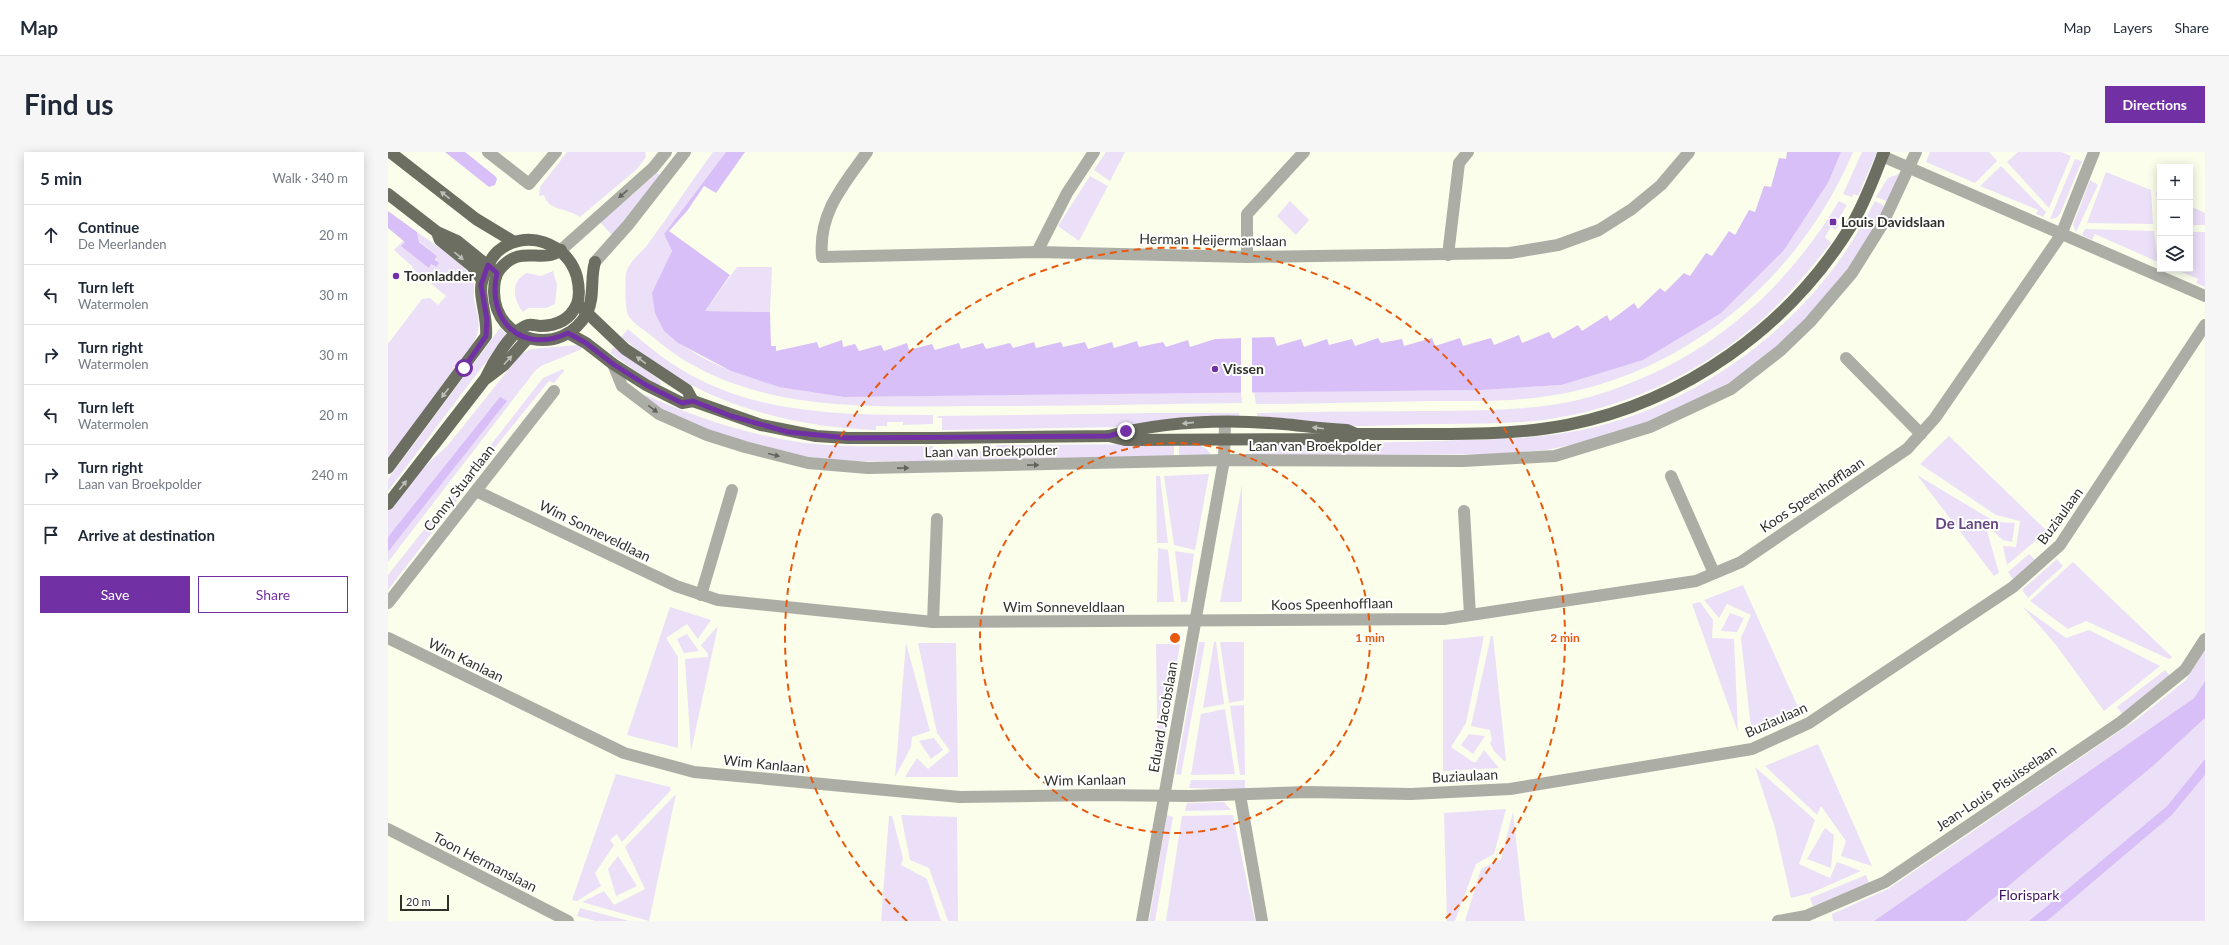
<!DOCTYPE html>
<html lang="en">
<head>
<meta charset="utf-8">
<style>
	:root { --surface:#fff; --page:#f6f6f7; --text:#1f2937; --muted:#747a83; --line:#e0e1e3; --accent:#7230a5 }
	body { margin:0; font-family:Lato,sans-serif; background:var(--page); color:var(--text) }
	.controls { position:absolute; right:12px; top:12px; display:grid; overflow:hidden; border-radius:0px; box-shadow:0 2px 10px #0003 }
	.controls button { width:36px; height:36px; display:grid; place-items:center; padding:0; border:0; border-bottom:1px solid var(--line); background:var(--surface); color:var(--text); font:20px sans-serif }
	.scale { position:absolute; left:12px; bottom:10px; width:49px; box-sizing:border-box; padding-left:4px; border:2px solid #2f312a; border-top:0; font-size:11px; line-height:14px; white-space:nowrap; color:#2f312a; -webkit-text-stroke:3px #fff; paint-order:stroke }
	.stop { position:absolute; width:12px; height:12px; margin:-9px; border:3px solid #7230a5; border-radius:50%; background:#fff }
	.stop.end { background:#7230a5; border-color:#fff; box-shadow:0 1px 4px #0008 }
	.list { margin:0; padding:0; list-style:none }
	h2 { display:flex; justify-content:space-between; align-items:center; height:52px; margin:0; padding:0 16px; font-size:17px }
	h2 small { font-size:13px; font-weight:400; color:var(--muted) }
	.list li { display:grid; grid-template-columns:26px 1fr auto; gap:12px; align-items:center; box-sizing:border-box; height:60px; padding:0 16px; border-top:1px solid var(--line) }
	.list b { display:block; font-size:15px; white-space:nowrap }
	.list p { margin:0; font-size:13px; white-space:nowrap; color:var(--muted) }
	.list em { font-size:13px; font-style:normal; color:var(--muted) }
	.actions { display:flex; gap:8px; padding:12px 16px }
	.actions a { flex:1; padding:9px 0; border:1px solid var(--accent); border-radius:0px; text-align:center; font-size:14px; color:var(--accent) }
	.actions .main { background:var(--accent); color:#fff }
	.icon { flex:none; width:22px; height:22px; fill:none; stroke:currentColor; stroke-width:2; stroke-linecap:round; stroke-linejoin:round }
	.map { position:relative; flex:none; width:1817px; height:769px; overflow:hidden; border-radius:0px }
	header { display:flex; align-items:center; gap:24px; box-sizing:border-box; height:56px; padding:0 20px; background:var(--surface); border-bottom:1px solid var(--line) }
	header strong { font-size:19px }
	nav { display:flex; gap:22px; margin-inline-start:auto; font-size:14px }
	.intro { display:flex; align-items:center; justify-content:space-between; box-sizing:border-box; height:96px; padding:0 24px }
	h1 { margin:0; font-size:28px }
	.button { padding:10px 18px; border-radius:0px; background:var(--accent); color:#fff; font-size:14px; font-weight:700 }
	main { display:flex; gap:24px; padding:0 24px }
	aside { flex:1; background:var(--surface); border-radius:0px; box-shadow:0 2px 10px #0003 }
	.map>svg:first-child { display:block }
	.green { fill:#ebe0f8 }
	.water { fill:#d9bff7 }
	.pier { fill:#fafeeb }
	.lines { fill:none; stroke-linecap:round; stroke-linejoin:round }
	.minor { stroke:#acaea6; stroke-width:12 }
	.major { stroke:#6b6e60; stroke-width:12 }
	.oneway { fill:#61635c }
	.oneway2 { fill:#bcbeb7 }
	.route { stroke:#7230a5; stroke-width:5 }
	.ring { fill:none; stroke:#e8590c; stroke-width:2; stroke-dasharray:7 5 }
	.poi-dot { fill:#7230a5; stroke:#fff; stroke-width:1.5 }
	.labels { text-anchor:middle; stroke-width:4; stroke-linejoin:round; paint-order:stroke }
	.poi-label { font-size:14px; font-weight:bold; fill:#2f312a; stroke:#fff; text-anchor:start }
	.street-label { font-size:14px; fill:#2f312a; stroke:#fff }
	.park-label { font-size:14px; fill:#401261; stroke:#fff }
	.neighbourhood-label { font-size:15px; font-weight:bold; fill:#664783; stroke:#fff }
	.centre { fill:#e8590c; stroke:#fff; stroke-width:2 }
	.ring-label { font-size:12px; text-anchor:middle; font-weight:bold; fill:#e8590c; stroke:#fff; stroke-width:4; stroke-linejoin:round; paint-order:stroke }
</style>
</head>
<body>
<header>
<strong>Map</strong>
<nav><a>Map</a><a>Layers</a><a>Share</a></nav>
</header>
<div class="intro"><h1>Find us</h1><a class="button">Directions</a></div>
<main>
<aside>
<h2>5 min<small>Walk · 340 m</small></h2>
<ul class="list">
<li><svg class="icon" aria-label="ahead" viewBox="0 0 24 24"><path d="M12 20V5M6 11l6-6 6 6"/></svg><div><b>Continue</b><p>De Meerlanden</p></div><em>20 m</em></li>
<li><svg class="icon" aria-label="left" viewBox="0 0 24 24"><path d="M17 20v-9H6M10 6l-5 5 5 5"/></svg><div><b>Turn left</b><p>Watermolen</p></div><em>30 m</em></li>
<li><svg class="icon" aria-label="right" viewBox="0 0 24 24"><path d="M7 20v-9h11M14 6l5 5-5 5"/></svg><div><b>Turn right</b><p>Watermolen</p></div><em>30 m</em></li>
<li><svg class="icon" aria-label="left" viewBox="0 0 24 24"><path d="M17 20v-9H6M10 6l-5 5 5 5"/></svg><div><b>Turn left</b><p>Watermolen</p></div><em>20 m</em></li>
<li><svg class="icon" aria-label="right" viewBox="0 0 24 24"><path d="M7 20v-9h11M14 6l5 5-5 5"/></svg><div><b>Turn right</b><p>Laan van Broekpolder</p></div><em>240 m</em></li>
<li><svg class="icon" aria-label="arrive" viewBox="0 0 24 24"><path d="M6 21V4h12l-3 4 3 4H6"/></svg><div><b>Arrive at destination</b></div></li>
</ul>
<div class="actions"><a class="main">Save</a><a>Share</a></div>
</aside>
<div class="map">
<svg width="1817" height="769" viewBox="0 0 1817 769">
	<rect width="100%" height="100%" fill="#fafeeb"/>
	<g class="green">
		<path d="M179,0h78l1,5 -9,12 -57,48c-12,-9 -32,-6 -36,-22l-5,1 1,-9z"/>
		<path d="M325,0h13l-62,82 8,16 -5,14 -3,67c52,45 114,55 180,66l397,-5 1,11c-85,1 -170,3 -254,3 -114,0 -243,11 -335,-69 -7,-6 -21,-14 -25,-22 -3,-5 -3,-35 -2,-41 2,-12 15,-21 22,-30 22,-30 43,-62 65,-92z"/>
		<path d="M718,0h19l-15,29 -16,-11z"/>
		<path d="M1453,0h12c-53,126 -168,224 -305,244 -39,6 -78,5 -118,5 -48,1 -96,2 -145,3h-29l-2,-12 229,-2 78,-5 268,-204z"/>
		<path d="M1474,0h15l-19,44 -4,-2 -2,3 -9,-3z"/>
		<path d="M1542,0h59l8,9 -22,22 -49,-21z"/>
		<path d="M1630,0h43l10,4 -22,52 -42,-46z"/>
		<path d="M1687,7l7,2 -22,53 -4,4 -6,1z"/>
		<path d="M1613,14l45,46 -3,5 -7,-3 2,-4 -58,-24z"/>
		<path d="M1718,20l45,18 2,34 -66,-1z"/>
		<path d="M269,21l3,2 -48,60 -13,-14 33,-26z"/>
		<path d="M1511,22l-10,28 -13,-5 12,-19z"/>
		<path d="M702,24l18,10 -29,55 -21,-15z"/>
		<path d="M1702,28l8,5 -22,47 -3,-7z"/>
		<path d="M1768,40l4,2v31z"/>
		<path d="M902,49l19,19 -13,15 -19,-19z"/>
		<path d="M1451,49l8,4 -11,18 3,2 -4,5 -4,-3 -6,10 6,6c-20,25 -40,50 -63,71 -62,57 -142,95 -225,106 -33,4 -66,3 -99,4 -35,0 -70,3 -105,2 -27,-1 -55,-7 -82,-10v-3c59,-1 117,-2 176,-2 48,-1 98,0 145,-11 114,-29 201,-99 261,-199z"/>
		<path d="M1487,49l12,6 -34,56 -34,42 -39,40 -61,45 -62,30 -70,22 -41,8 -52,4 -242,2 1,-7h6v-6c68,0 136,0 203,-3 42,-1 83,-2 124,-11 97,-21 191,-84 250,-164 15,-20 27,-42 39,-64z"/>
		<path d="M1802,54l15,7v12h-15z"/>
		<path d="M1697,77l69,2 4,31 -63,-28 -3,6 -10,-5z"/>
		<path d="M29,80c15,11 52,33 57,52 1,5 -1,10 0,15 6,27 8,28 -5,53l-81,109v-117l34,-45 8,-1 8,7 8,-9 -34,-28 1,-1 -19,-17 10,-10 2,2 -4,4 27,21 2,-3 4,3 2,-11 -18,-15z"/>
		<path d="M1802,80h15v55l-9,-4 2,-4 -23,-10h15z"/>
		<path d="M349,115h35l-2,45 -65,-1z"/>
		<path d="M165,119l4,14 -2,19 -9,4h-18l-5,4c-10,-13 -13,-31 4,-39l14,3z"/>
		<path d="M112,176l7,6 -119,157v-12z"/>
		<path d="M240,177c14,12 28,24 43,34 79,53 171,52 262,52v9l-30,1v-3h-16v4h-11v4c-68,-2 -138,-18 -198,-52 -20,-11 -38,-27 -57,-41z"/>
		<path d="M190,193l3,1 1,3 -41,17 -6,5 -147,191v-10l118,-150 -118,135v-26l33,-41 27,-25 73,-91 10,-5z"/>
		<path d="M226,195l44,32 3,4 -1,2h-4l-46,-32z"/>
		<path d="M175,217l1,2 -10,12 -5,-2 -52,64 -15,21h-3l-2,-2 2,-4 64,-82z"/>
		<path d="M257,243c52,23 104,40 160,48 43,5 86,3 128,3l1,15c-41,0 -84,2 -125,-4 -42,-7 -86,-19 -125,-37 -14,-6 -27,-15 -40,-22z"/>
		<path d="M766,261h85l1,4 -55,1 -66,9 -177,3v-12h-5l1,-2z"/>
		<path d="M1561,284l98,95 -40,34 -4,-19 13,1 4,-26 -24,-6 -76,-51z"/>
		<path d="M786,292v13l-228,3v-9h50v-6z"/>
		<path d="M791,292c11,0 26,-2 32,11l-32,2z"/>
		<path d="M81,321l5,1 1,3 -87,113v-15z"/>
		<path d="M821,322l-14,76 -21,-5 -10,-69z"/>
		<path d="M1529,323l75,45 -5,11 12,42 -5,3z"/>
		<path d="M768,324h4l8,67h-11z"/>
		<path d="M854,333v117h-22z"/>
		<path d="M1611,370l16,1 -3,19 -9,-2 -9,-8z"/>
		<path d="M770,396l10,2 6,52h-17z"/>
		<path d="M787,399l19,3 -7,48h-6z"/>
		<path d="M1641,402l6,6 -22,19 -5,-7z"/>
		<path d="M1669,407l6,7 -35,32 -6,-8z"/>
		<path d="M1685,410l99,95 -3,2 -83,-38 -18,8 -38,-28z"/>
		<path d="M1355,433l55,122 -21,11 -26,10 -10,-90 10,-23 -24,-11 -8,14 -15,-18z"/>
		<path d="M1312,450l13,18 -1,18 22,1 4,93 -46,-128z"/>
		<path d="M282,455l41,13 -13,19 -11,-15 -21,14 12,19v91l-51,-13z"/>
		<path d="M1635,455l43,31 23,-8 71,36 -56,45 -48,-66z"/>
		<path d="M1342,461l14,5 -7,14 -16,-1z"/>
		<path d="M330,474l-27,125 -6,-92 23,-2v-3l-7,-9z"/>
		<path d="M299,482l12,17 -15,2 -7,-14z"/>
		<path d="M1096,484l-18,87 -15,24 22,15h3l8,-12 15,18 -56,3v-131z"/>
		<path d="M1103,484h2l13,124 -2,1 -10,-10 -4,-8 2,-3 -2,-10 -19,-4z"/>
		<path d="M811,490h6l-24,133 -5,-1z"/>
		<path d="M826,490h2l8,62 -21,4z"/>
		<path d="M832,490h24v58l-15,3z"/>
		<path d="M518,491l24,88 -18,6 -1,10 -16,30z"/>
		<path d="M530,491h38l2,134h-53l12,-19 11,11 22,-18 -13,-18z"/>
		<path d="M768,492h24l-22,133z"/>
		<path d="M1817,497v32l-11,17 -320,223h-41l-1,-7 56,-25 248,-169 50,-40z"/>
		<path d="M1777,518l5,6 -47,39 -6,-8z"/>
		<path d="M856,553l1,70h-5l-10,-69z"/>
		<path d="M837,557l10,65 -44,1 10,-61z"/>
		<path d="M1817,566v41l-38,47 -138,115h-63l187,-155z"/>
		<path d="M1081,582l16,2 -12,18 -12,-9z"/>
		<path d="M546,586l9,12 -12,9 -12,-18z"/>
		<path d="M1430,592l54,122 -31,-10 5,-15 -25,-35 -4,9 -52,-49z"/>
		<path d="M1367,615l60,53 -16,44 31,14 7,-16 24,9 -50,22 -20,5 -16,-70z"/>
		<path d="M228,622l54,13 1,3 -49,52 -5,-8 -7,6 4,5 -19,28 6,13 -24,15 -5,-1z"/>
		<path d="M1817,623v146h-158l125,-106z"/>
		<path d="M803,628h54v9l-56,-1z"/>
		<path d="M288,642l-27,127 -67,-19 22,-11 10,14 31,-16 -20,-42z"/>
		<path d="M836,650l7,8 -46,1 2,-8z"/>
		<path d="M1118,657l-12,45 -18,10 -21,57h-8l-3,-108z"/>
		<path d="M1125,660l12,109h-60l16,-52 20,-10z"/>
		<path d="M513,663l56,2 1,104h-10l-19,-53 -19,-8z"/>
		<path d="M779,663l6,2 -18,104h-6z"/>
		<path d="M845,663l22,106h-89l16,-105z"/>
		<path d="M501,664h3l11,42 -2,7 26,14 14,42h-60z"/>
		<path d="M1437,676l9,7 -3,33 -24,-9z"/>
		<path d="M230,704l19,30 -21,10 -8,-27z"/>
		<path d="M1478,723l3,8 -56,23 -3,-8z"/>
		<path d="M192,756l49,13h-33l-19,-5z"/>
	</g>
	<g class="water">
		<path d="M57,0h20l30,24 2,3 -2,6 -6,2z"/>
		<path d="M338,0h19l-29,41 -12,-7 -17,25 -18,20 61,44 -25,36 65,1 1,34h5v5l41,-9 2,6 23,-8 1,7 12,-3 4,7 22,-6 3,6 23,-8 2,7 23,-6 3,6 24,-7 2,6 22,-6 3,6 24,-6 3,5 21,-6 2,6 25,-6 2,5 22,-5 3,7 24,-7 2,6 23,-7 2,6 24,-5 3,5 22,-7 2,7 25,-8 59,-2 3,9 24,-7 3,8 23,-8 2,6 23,-6 3,7 23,-8 3,5 21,-4 2,7 28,-8 3,8 25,-8 3,8 28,-8 3,7 25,-10 3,8 27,-11 4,7 25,-14 4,6 25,-16 3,6 24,-18 4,6 22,-21 5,4 19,-19 6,3 16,-23 6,3 17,-25 6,4 14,-25 6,2 9,-26 7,1 8,-29 7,1 1,-7h54l-12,29 -45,69 -63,63 -78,47 -82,25 -78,5 -639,7 -65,-10 -48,-16 -53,-28 -14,-12 -9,-18 -3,-20 20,-42 -8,-17z"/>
		<path d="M0,59l29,21 2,10 18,14 -2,4 4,3 -3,4 -5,-3 -2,4 -28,-22 4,-4 -17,-14z"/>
		<path d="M112,245l7,4 -119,151v-15z"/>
		<path d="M1817,529v37l-52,48 -187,155h-92l320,-223z"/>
		<path d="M1817,607v16l-33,40 -125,106h-18l138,-115z"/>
	</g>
	<path class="pier" d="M864,183v59h-11v-58z"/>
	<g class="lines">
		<g class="minor">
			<path d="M100,0l41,32 27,-32"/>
			<path d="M479,0c-24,34 -49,61 -45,105l215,-5 210,5 263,-4 48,-8 41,-15 33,-21 29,-24 28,-33"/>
			<path d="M1494,4l323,140"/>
			<path d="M173,98l92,-82 13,-16"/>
			<path d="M649,100l30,-59 27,-41"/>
			<path d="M1060,103l11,-92 9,-11"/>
			<path d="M859,105v-43l57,-62"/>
			<path d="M207,110l33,-37 57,-73"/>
			<path d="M1458,206l75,76"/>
			<path d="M225,212l9,22 37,28 48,21 38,12 63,16 60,5 356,-8 239,1 92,-5 95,-29 81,-38 50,-39 29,-28 42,-49 30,-48 34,-73"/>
			<path d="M1283,324l43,97"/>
			<path d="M88,339l200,95 42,14 215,22 511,-3 252,-38 45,-19 166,-113 28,-31 126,-183 33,-83"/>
			<path d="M1076,359l6,104"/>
			<path d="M313,443l31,-105"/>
			<path d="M0,451l166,-212"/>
			<path d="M545,470l4,-103"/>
			<path d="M0,486l236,115 70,19 266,25 135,-2 95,1 117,-4 104,2 99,-5 242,-40 57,-26 204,-136 47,-42 145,-220"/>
			<path d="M852,643l22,126"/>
			<path d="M0,677l180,92"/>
			<path d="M754,769l82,-461 1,-38"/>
			<path d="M1390,769l28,-5 79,-34 236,-160 64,-52 20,-31"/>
		</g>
		<g class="major">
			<path d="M2,0l86,67 38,23"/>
			<path d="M0,42l49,38 20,9 36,29"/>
			<path d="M50,83l2,5 32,26 10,14"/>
			<path d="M173,98c-20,15 -39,-7 -61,19 -5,6 -6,15 -6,23 1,52 69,66 93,21 8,-16 3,-35 8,-51"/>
			<path d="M193,155l44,42 62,41 6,11"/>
			<path d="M180,181l18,10 27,21 33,21 36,18 11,-2 68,24 55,11 32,2h89l172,-2c56,-15 116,-17 174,-12 21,2 42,5 64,6l9,4c69,-1 143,4 211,-9 117,-23 222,-98 284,-199 14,-23 23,-49 33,-74"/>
			<path d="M99,226l17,-13 24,-27"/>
			<path d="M721,284l16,4 223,-1 8,-5"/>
			<path d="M0,316l98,-132c2,-19 -8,-40 -4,-54 3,-11 7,-22 15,-30 28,-25 71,-9 80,25 2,9 3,19 0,27 -7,16 -20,22 -37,22 -3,0 -8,-2 -12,-1 -17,5 -36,39 -43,54l-97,125"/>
		</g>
	</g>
	<defs><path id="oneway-solid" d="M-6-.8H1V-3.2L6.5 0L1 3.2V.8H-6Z"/></defs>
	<g class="oneway">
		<use href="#oneway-solid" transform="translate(235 42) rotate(139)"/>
		<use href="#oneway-solid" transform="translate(265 257) rotate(37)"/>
		<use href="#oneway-solid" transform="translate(386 303) rotate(14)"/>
		<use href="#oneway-solid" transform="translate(645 313) rotate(-1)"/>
		<use href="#oneway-solid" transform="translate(515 316) rotate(-1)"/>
	</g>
	<g class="oneway2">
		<use href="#oneway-solid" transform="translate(57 43) rotate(-142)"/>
		<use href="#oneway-solid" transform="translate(71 104) rotate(40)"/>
		<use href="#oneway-solid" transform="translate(120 208) rotate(-48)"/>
		<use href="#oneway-solid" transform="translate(253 208) rotate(-144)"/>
		<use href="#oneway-solid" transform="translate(57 241) rotate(127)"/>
		<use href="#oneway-solid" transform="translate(800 271) rotate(174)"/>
		<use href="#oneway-solid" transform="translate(930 276) rotate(-173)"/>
		<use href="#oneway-solid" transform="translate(15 333) rotate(-52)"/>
	</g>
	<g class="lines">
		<path class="route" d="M76,216l22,-32 1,-16 -6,-35 7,-20 9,8c-11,48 25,82 71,60l18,10 27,21 33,21 36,18 11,-2 38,15 57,16 60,6 261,-2 17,-5"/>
	</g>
	<g class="ring">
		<circle cx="787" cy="486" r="195"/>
		<path d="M519 769A390 390 0 1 1 1055 769"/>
	</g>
	<g class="poi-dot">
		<rect x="1441" y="66" width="8" height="8" rx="2"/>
		<circle cx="8" cy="124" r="4"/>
		<circle cx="827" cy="217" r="4"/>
	</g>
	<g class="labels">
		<g class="poi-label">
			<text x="1453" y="75">Louis Davidslaan</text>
			<text x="16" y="129">Toonladder</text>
			<text x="835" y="222">Vissen</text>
		</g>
		<g class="street-label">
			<text transform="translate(825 88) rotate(1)" y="5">Herman Heijermanslaan</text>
			<text x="927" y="299">Laan van Broekpolder</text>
			<text transform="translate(603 299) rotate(-1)" y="5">Laan van Broekpolder</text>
			<text transform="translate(71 336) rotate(-52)" y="5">Conny Stuartlaan</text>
			<text transform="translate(1424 343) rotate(-34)" y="5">Koos Speenhofflaan</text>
			<text transform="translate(1672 364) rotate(-54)" y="5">Buziaulaan</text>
			<text transform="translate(207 379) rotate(26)" y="5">Wim Sonneveldlaan</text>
			<text transform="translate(944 452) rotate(-1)" y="5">Koos Speenhofflaan</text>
			<text x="676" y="460">Wim Sonneveldlaan</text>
			<text transform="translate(78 508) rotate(26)" y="5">Wim Kanlaan</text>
			<text transform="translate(775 565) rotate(-80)" y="5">Eduard Jacobslaan</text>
			<text transform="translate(1388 568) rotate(-24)" y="5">Buziaulaan</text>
			<text transform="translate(376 612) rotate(6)" y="5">Wim Kanlaan</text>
			<text transform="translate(1077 624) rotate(-3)" y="5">Buziaulaan</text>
			<text transform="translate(697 628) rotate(-1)" y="5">Wim Kanlaan</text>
			<text transform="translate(1608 636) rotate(-34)" y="5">Jean-Louis Pisuisselaan</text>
			<text transform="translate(97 710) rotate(27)" y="5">Toon Hermanslaan</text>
		</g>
		<g class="park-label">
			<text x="1641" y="748">Florispark</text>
		</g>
		<g class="neighbourhood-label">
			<text x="1579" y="377">De Lanen</text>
		</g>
	</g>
	<circle cx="787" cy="486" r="6" class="centre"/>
	<g class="ring-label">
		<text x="982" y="490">1 min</text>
		<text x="1177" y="490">2 min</text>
	</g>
</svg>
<div class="controls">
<button>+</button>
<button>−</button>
<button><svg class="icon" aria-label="layers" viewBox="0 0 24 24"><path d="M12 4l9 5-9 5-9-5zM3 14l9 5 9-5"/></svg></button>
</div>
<div class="scale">20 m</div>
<div class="stop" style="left:76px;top:216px"></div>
<div class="stop end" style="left:738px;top:279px"></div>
</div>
</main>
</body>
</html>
